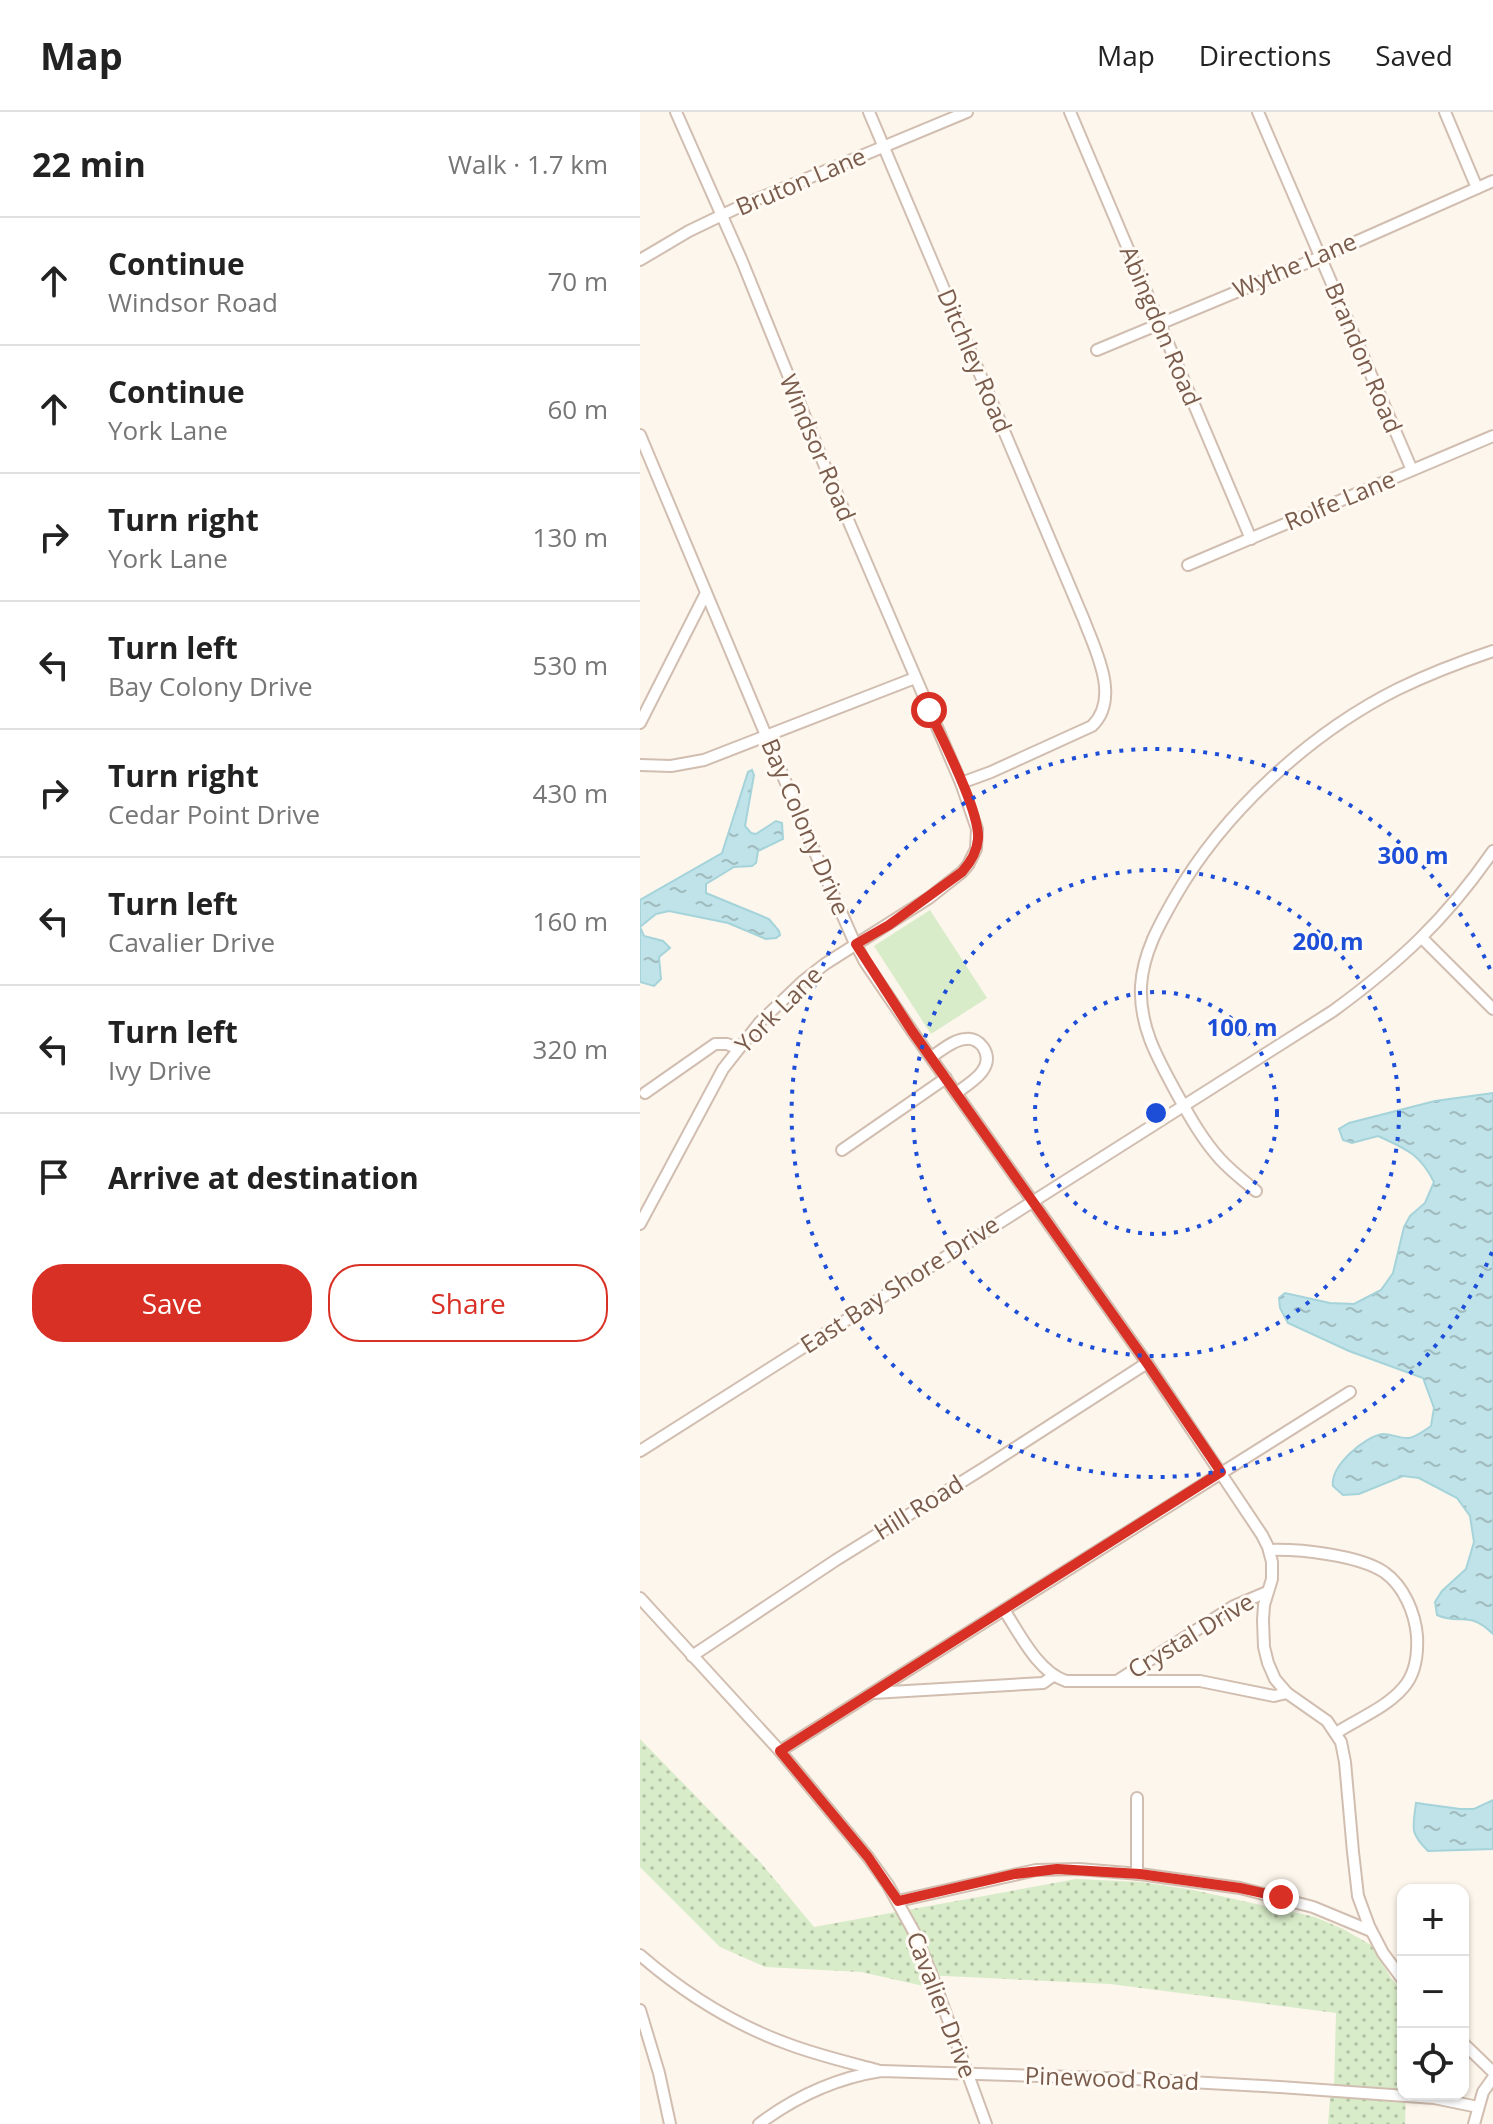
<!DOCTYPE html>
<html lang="en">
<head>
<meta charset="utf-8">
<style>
	:root { --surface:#fff; --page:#f6f6f6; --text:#222; --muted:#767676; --line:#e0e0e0; --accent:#d93025 }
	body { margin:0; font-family:"Open Sans",sans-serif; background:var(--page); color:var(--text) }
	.controls { position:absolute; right:24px; bottom:24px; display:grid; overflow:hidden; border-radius:16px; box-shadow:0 2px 6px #0004 }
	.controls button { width:72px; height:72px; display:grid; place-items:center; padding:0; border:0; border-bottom:2px solid var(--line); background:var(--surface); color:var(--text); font:40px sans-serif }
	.stop { position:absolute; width:24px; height:24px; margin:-18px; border:6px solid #d93025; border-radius:50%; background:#fff }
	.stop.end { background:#d93025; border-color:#fff; box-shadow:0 2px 8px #0008 }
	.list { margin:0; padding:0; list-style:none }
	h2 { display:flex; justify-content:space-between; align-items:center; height:104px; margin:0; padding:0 32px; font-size:34px }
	h2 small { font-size:26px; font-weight:400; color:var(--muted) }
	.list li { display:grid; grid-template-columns:52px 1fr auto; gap:24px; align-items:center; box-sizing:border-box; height:128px; padding:0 32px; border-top:2px solid var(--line) }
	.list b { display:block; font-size:30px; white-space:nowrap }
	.list p { margin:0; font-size:26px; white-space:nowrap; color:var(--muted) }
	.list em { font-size:26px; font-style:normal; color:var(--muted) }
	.actions { display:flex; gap:16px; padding:24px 32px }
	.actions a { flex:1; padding:18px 0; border:2px solid var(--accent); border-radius:32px; text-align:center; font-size:28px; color:var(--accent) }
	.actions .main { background:var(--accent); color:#fff }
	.icon { flex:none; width:44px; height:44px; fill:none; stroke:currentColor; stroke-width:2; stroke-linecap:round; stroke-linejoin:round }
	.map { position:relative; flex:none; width:853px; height:2012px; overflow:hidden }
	header { display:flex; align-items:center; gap:48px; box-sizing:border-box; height:112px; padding:0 40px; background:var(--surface); border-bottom:2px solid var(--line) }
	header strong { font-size:38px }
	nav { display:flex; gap:44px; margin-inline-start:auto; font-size:28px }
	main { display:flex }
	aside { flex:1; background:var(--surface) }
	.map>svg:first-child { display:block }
	.grass { fill:url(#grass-dots) }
	.green { fill:#d8ecc9 }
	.water { fill:url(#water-ripples); stroke:#a5d3da; stroke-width:2 }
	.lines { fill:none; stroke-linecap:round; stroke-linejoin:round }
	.minor-casing { stroke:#d1beb0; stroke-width:14 }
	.minor { stroke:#fff; stroke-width:10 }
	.route { stroke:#d93025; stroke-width:10 }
	.ring { fill:none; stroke:#1d4ed8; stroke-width:4; stroke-dasharray:4 8 }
	.labels { text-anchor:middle; stroke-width:6; stroke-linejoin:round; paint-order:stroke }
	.street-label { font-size:24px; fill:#7a5c4d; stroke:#fffaf3 }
	.centre { fill:#1d4ed8; stroke:#fffaf3; stroke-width:4 }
	.ring-label { font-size:24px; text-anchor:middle; font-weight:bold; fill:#1d4ed8; stroke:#fffaf3; stroke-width:6; stroke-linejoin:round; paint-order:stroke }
</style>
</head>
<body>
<header>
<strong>Map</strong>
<nav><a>Map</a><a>Directions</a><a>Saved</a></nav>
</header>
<main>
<aside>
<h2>22 min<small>Walk · 1.7 km</small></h2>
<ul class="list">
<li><svg class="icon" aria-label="ahead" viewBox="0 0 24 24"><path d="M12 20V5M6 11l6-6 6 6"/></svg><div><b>Continue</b><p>Windsor Road</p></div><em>70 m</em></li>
<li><svg class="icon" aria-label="ahead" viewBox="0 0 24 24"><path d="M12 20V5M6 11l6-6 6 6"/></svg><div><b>Continue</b><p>York Lane</p></div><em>60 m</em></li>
<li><svg class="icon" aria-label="right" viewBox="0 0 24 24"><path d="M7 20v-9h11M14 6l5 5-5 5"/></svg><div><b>Turn right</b><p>York Lane</p></div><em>130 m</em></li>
<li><svg class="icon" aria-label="left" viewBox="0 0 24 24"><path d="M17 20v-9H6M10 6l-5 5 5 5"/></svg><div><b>Turn left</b><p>Bay Colony Drive</p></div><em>530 m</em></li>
<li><svg class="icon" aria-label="right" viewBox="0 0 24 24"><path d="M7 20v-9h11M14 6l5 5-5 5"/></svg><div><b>Turn right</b><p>Cedar Point Drive</p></div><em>430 m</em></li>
<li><svg class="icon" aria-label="left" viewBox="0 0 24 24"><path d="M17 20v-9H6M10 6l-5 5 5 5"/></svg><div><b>Turn left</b><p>Cavalier Drive</p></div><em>160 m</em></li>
<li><svg class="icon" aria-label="left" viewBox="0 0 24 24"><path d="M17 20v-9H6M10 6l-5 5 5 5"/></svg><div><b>Turn left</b><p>Ivy Drive</p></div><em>320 m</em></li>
<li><svg class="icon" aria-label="arrive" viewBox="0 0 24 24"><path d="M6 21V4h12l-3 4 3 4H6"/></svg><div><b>Arrive at destination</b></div></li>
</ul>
<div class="actions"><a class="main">Save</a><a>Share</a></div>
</aside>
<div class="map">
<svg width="853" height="2012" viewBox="0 0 853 2012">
	<defs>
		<pattern id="grass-dots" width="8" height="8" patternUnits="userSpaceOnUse" patternTransform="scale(2)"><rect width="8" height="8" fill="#d8ecc9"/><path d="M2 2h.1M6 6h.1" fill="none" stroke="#b4c2a5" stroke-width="1.8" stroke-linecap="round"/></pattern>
		<pattern id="water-ripples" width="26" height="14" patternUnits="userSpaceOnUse" patternTransform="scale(2)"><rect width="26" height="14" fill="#bfe3e8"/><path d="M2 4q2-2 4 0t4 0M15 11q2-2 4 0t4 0" fill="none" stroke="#a0bbbe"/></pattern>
	</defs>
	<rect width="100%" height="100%" fill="#fdf6ec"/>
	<path class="grass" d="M0,1627l121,124 53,64 262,-48 65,3 52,8 122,27 28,12 28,16 20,33 12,13v103h3l-1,30h-77l3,-37h3l2,-74 -226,-29 -186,-9 4,12 -67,-15 -96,-5 -45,-20 -80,-80z"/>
	<path class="green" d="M290,798l57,88 -56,36 -57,-88z"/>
	<g class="water">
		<path d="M112,658l2,5 -9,51 6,7 5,1 20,-13 6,2 1,16 -25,12 -2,12 -4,3 -18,1 -28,17v9l63,26 10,12 1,4 -4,3 -10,1 -38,-16 -59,-12 -13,3 -16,13 4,9 19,5 7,7 -11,9 2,22 -7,7 -14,-4v-82l82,-47 26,-81z"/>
		<path d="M853,981v541c-25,-25 -32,-8 -56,-19l-2,-13 7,-11 24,-22 8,-27 -4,-26 -13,-18 -38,-20 -16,-2 -44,18 -16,1 -10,-9c-3,-20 32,-50 50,-52 9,0 18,5 26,4 7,-1 16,-8 22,-12l3,-18 -11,-30 -74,-27 -61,-28 -8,-15 -1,-10 6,-5 45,10 24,1 27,-14 12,-17 11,-46 6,-11 15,-13 9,-21c-15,-29 -28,-33 -56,-46l-26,7 -9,-3 -4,-11 10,-6 86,-22z"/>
		<path d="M853,1688v49l-65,2c-19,-19 -15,-23 -12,-48l44,6h14z"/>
	</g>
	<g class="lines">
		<g class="minor-casing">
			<g id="minor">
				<path d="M229,0l215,508c11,30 37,78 8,106l-101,46 -30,11"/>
				<path d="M430,0l181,427"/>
				<path d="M618,0l154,358"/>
				<path d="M805,0l32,76"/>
				<path d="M0,148l49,-29 52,-25 226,-94"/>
				<path d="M457,238l245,-102 151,-67"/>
				<path d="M0,323l182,434 31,70 12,23 47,69 235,332 115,172 6,12 4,15v17l-8,26 -1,15 1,27 4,16 7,16 12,14 40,28 14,21 4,20 8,90 5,44 11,30 14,27 20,27"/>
				<path d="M548,453l305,-129"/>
				<path d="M0,611l66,-130"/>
				<path d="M0,653l31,1 33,-6 211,-82"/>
				<path d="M782,826l71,71"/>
				<path d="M291,945c10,-6 23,-18 35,-18 7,-1 13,3 17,8 14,21 -13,36 -27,46"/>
				<path d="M5,981l70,-49h12l10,4"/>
				<path d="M202,1038l104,-72"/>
				<path d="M616,1079c-12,-10 -25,-20 -36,-32 -18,-20 -30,-42 -43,-65 -19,-35 -38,-67 -36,-108 2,-33 18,-61 34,-89 49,-85 135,-164 223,-208 31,-15 62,-27 95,-38"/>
				<path d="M0,1112l83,-155 37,-47 42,-40 23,-18 104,-66 33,-26 6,-7 8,-16 1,-20 -16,-46 -137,-319 -82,-203 -66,-149"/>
				<path d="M0,1339l693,-440c67,-49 113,-92 160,-160"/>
				<path d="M629,1438c31,-1 89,5 115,22 20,14 31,41 33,64 1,19 -1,38 -14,52 -17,20 -46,31 -67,45"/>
				<path d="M0,1486l140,153 88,106 20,28 26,47 17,41 55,151"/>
				<path d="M364,1498c16,24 34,62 62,71h134l74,15 13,-3"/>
				<path d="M52,1544l144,-96 148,-92 163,-105"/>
				<path d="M477,1569l117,-75 33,-14"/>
				<path d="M233,1581l170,-10 10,-7"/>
				<path d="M140,1639l570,-359"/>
				<path d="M497,1762v-76"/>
				<path d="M258,1789l138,-31 43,-1 61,5 100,14 73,19 58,24"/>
				<path d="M0,1843c44,38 93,69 148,89 29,11 59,18 89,26"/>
				<path d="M0,1898l19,63 11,51"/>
				<path d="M823,1931l30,29"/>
				<path d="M119,2012c36,-27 77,-46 122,-53l254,8 145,8 154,11 44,9"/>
				<path d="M834,2012l9,-32 10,-14"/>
			</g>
		</g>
		<use href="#minor" class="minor"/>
	</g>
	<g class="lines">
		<path class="route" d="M289,598c13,29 51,101 49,129 -1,13 -8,24 -16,33l-73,53 -33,19 56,87 235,332 74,109 -441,279 88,106 30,44 117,-27 42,-5 83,5 100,14 41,9"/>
	</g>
	<g class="ring">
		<circle cx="516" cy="1001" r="121"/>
		<circle cx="516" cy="1001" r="243"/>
		<path d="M852 1140A364 364 0 1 1 852 862"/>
	</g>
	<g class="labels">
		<g class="street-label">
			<text transform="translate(161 70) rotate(-23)" y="8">Bruton Lane</text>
			<text transform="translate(655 154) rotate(-23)" y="8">Wythe Lane</text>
			<text transform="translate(520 214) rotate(67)" y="8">Abingdon Road</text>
			<text transform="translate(723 246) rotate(67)" y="8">Brandon Road</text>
			<text transform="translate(334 249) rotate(67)" y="8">Ditchley Road</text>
			<text transform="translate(177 336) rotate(67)" y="8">Windsor Road</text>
			<text transform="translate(700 389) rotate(-23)" y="8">Rolfe Lane</text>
			<text transform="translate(165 715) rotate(67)" y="8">Bay Colony Drive</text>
			<text transform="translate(139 898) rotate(-45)" y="8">York Lane</text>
			<text transform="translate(260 1173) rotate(-33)" y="8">East Bay Shore Drive</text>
			<text transform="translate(279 1396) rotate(-32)" y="8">Hill Road</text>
			<text transform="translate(551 1524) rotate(-31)" y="8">Crystal Drive</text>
			<text transform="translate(301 1893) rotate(69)" y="8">Cavalier Drive</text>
			<text transform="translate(472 1967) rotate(2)" y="8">Pinewood Road</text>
		</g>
	</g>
	<circle cx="516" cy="1001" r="12" class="centre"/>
	<g class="ring-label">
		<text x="773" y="752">300 m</text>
		<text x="688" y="838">200 m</text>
		<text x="602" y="924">100 m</text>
	</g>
</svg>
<div class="controls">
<button>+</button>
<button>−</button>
<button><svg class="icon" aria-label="locate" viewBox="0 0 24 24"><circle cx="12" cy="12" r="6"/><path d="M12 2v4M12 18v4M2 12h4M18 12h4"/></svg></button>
</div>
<div class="stop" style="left:289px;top:598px"></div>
<div class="stop end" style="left:641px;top:1785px"></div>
</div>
</main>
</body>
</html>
